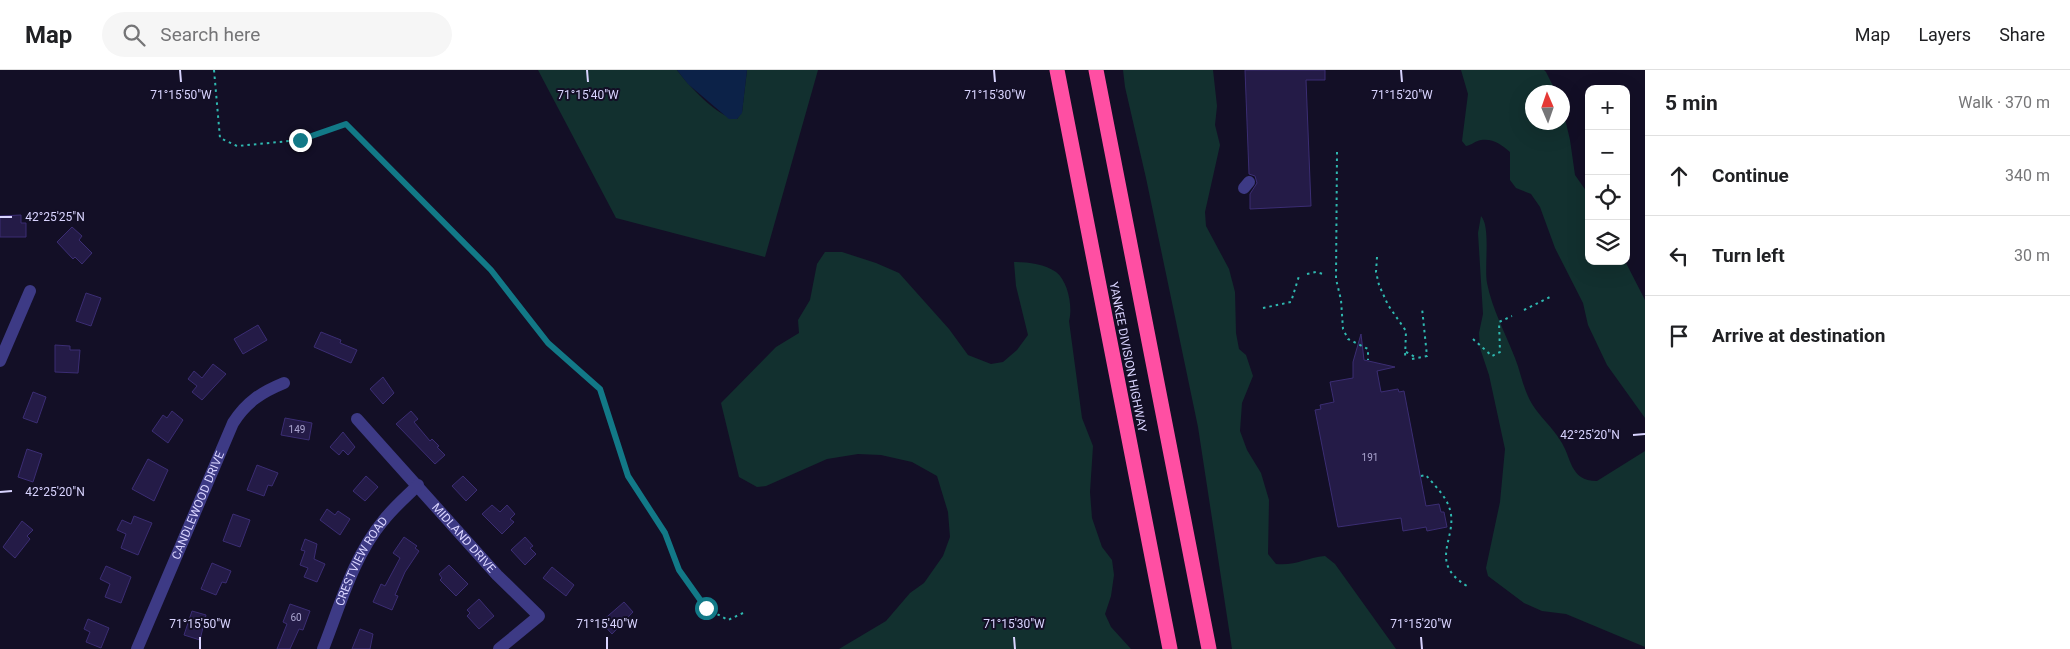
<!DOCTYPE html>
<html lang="en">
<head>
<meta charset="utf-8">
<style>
	:root { --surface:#fff; --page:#f6f6f6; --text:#202124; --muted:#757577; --line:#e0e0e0 }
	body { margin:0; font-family:Roboto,sans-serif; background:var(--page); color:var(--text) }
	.controls { position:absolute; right:15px; top:15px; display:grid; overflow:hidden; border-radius:10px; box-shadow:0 5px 20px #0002 }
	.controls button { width:45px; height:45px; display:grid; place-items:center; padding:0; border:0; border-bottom:1px solid var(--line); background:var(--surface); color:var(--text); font:25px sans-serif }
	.compass { position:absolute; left:1525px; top:15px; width:45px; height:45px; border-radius:50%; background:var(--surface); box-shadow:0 5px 20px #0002; rotate:358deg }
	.stop { position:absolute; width:15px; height:15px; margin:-11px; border:4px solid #127987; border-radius:50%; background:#fff }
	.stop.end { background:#127987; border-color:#fff; box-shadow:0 1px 5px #0008 }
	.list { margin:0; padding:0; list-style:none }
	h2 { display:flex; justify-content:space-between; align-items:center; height:65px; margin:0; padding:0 20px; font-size:21px }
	h2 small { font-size:16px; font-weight:400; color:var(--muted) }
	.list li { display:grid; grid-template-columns:32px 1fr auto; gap:15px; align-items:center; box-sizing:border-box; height:80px; padding:0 20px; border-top:1px solid var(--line) }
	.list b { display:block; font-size:19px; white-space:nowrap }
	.list em { font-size:16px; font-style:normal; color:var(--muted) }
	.icon { flex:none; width:28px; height:28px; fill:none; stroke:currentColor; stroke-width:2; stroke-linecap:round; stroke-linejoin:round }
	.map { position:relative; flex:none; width:1645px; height:579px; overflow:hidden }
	header { display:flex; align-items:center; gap:30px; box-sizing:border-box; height:70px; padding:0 25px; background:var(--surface); border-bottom:1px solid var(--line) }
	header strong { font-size:24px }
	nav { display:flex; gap:28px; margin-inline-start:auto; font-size:18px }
	.search { width:350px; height:45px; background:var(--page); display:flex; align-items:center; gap:12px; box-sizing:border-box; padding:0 18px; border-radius:28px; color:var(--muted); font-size:19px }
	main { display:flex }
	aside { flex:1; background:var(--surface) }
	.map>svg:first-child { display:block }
	.green { fill:#12302f }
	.water { fill:#0c2248 }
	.building { fill:#241b47; stroke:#3b2d73 }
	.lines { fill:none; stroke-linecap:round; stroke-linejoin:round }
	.path { stroke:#2fb8b0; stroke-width:2; stroke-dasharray:2.5 4; stroke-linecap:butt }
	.minor { stroke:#3d3a85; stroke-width:12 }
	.highway { stroke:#ff4fa3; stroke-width:15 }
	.route { stroke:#127987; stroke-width:6 }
	.ticks { fill:none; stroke:#d9d4ff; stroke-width:2 }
	.labels { text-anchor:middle; stroke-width:4; stroke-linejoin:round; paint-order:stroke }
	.number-label { font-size:10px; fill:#aca6d1 }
	.street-label { font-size:12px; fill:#d9d4ff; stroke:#130f26 }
	.ticks-label { font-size:12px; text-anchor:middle; fill:#d9d4ff; stroke:#130f26; stroke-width:4; stroke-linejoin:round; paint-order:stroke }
</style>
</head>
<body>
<header>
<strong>Map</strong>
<div class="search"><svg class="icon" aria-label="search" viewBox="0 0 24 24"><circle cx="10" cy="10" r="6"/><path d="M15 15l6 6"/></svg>Search here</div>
<nav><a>Map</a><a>Layers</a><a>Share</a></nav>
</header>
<main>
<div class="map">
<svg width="1645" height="579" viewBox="0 0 1645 579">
	<rect width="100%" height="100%" fill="#130f26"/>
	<g class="green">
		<path d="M538,0h139c11,15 41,48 60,49l5,-7 5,-42h71l-53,187 -149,-39z"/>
		<path d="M1123,0h90l4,36 -2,19 5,20 -15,67 1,14 23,43 6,23 1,41 3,16 7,6 7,21 -11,27 -2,28 7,19 14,23 8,27 -1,54 8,10c20,2 29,-6 49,-8l10,8 61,85h-164l-34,-222 -52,-249 -21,-91z"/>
		<path d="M1461,0h83l2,2 10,20h-24v30h30l1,-12 7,30 5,35 14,20v66h36l20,39v118l-38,-53 -19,-40 -5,-22 -28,-55 -15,-41 -9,-13 -15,-6 -6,-8v-28c-8,-7 -17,-14 -29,-12 -6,1 -9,5 -15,6l-4,-5 6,-47z"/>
		<path d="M1481,146c10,11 3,50 6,67 5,26 18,49 28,75 6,15 8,31 17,46 8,13 20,23 28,36 12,17 9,41 37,41l48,-30v196l-79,-33 -24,-3 -18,-8 -36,-27 -2,-8 14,-66 5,-53 -16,-74 -9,-27 -1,-15 4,-19 -5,-81z"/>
		<path d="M825,182h17l34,11 23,10 50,56 19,26 23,9 12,-2 14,-12 11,-15 -12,-49 -2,-24c13,0 31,2 42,10 12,9 17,35 13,49l13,97 11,28 -3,46 2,26 10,29 10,13 2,15 -3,21 -6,18 6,13 20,22h-292l47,-28 24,-28 14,-10 19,-27 7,-19 -2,-25 -11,-36 -25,-14 -31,-7 -23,-1 -31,5 -61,27 -9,1 -18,-10 -18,-74 55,-56 23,-14 -1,-13 12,-20 7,-36z"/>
	</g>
	<path class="water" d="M677,0h70l-5,43 -5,6h-8l-41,-35z"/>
	<g class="building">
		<path d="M1245,0h80v10h-19l5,126 -61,3v-15l7,-11 -2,-7 -6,-2z"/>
		<path d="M21,145v8h5v14h-26v-21z"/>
		<path d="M72,157l10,9 -3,4 13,13 -10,11 -7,-7 -2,2 -16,-17z"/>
		<path d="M86,223l15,5 -10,28 -15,-5z"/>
		<path d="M258,255l9,15 -24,14 -9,-15z"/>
		<path d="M321,262l20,8 -1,3 17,7 -6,13 -37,-16z"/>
		<path d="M1361,264l3,26 31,7 -18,4 4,21 17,-3 1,3 5,-1 22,115 13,-2 2,8h3l3,15 -20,4 -1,-4 -23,4 -2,-13 -63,9 -23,-117 6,-1 -1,-4 14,-3 -4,-20 23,-4v-16z"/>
		<path d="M55,275l15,1v4h10l-2,23 -23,-1z"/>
		<path d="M213,294l13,10 -24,26 -10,-8 5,-6 -9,-7 6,-8 8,7z"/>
		<path d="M383,307l11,16 -11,11 -13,-15z"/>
		<path d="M33,322l13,5 -9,26 -14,-5z"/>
		<path d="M172,341l11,9 -15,23 -16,-12 11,-16 4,3z"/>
		<path d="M411,341l7,8 -4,3 16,19 2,-2 7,7 -2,1 8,8 -10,9 -39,-40z"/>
		<path d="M285,348l27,5 -3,17 -28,-5z"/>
		<path d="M343,362l12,15 -7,8 -5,-5 -4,5 -9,-8z"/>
		<path d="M27,379l15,5 -9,28 -15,-5z"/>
		<path d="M148,389l20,11 -14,31 -22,-12z"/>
		<path d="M257,395l21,8 -6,13 -4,-1 -4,11 -17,-6z"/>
		<path d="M366,406l12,11 -13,14 -12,-10z"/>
		<path d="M463,406l14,14 -11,11 -14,-15z"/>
		<path d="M492,435l8,7 7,-7 8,9 -5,5 4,3 -12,12 -20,-20z"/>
		<path d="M327,439l8,6 3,-4 12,8 -10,16 -20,-15z"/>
		<path d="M233,444l17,6 -10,27 -17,-6z"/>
		<path d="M134,446l18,7 -14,32 -17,-7 5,-14 -9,-4 5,-10 9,4z"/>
		<path d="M22,451l11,9 -6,6 3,3 -15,19 -12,-11z"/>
		<path d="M404,467l13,9 -2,2 4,3 -14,21 -10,23 3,1 -6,14 -19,-8 8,-18 4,2 15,-28 -7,-5z"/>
		<path d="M525,467l8,9 -3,2 6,6 -11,11 -14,-15z"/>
		<path d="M305,469l12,5 -3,15 11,5 -8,18 -13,-5 4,-9 -8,-3 5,-14 -4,-1z"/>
		<path d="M212,493l19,8 -5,12 -4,-1 -6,13 -15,-6z"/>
		<path d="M449,495l19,19 -12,12 -16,-16 2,-2 -3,-4z"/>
		<path d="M106,496l25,11 -10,26 -16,-6 5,-13 -10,-5z"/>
		<path d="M552,497l22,18 -8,11 -23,-18z"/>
		<path d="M479,529l15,17 -15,13 -12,-13 3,-3 -3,-3z"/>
		<path d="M624,532l9,10 -21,22 -11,-12z"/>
		<path d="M290,534l20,7 -7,19 -4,-1 -9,20h-13l10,-25 -4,-2z"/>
		<path d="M192,541l14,4 -6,25 -16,-5z"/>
		<path d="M88,549l21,9 -8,20 -15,-6 4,-10 -6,-3z"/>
		<path d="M360,559l13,5 -3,15h-18z"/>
	</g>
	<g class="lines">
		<g class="path">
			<path d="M214,0l6,68 17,8 63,-6 46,-16 145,146 57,73 52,46 28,87 37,57 14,37 27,38 22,12 15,-7"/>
			<path d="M1337,82l-1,127 5,21 2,29 5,10 20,10v11"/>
			<path d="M1377,187l-1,15 3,13 9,20 18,26 -1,27"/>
			<path d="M1307,204l9,-2 7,2"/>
			<path d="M1263,238l28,-6 8,-26"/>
			<path d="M1524,240l28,-14"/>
			<path d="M1473,269l19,17 8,-4 -1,-30 13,-6"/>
			<path d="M1406,282l11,6"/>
			<path d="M1412,289l15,-3 -5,-48"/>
			<path d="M1421,406l5,-1c8,10 21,22 24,35 8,28 -23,52 17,76"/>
		</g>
		<g class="minor">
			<path d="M1244,118l5,-6"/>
			<path d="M0,291l30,-70"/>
			<path id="s1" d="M357,349l140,156 42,41 -40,33"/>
			<path id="s2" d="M137,579l96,-226c13,-21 29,-31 51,-40"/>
			<path id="s3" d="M323,579c17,-43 30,-92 60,-128 10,-13 23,-24 35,-36"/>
		</g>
		<g class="highway">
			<path d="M1057,0l113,579"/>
			<path d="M1096,0l113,579"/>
		</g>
	</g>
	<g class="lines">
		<path class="route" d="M300,70l46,-16 145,146 57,73 52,46 28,87 37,57 14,37 27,38"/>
	</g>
	<path class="ticks" d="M180,0l1,12M587,0l1,12M994,0l1,12M1401,0l1,12M0,147h12M1633,365l12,-1M0,422l12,-1M200,567v12M607,567v12M1014,567l1,12M1421,567l1,12"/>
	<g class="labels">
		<g class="number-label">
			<text x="297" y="363">149</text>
			<text x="1370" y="391">191</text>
			<text x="296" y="551">60</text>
		</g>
		<g class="street-label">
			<text transform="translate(1128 287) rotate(79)" y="4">YANKEE DIVISION HIGHWAY</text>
			<text dy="4" stroke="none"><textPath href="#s2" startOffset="156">CANDLEWOOD DRIVE</textPath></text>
			<text dy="4" stroke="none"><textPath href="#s1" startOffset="160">MIDLAND DRIVE</textPath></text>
			<text dy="4" stroke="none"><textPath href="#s3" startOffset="96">CRESTVIEW ROAD</textPath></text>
		</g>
	</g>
	<g class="ticks-label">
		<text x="181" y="29">71°15'50"W</text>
		<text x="588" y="29">71°15'40"W</text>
		<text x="995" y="29">71°15'30"W</text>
		<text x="1402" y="29">71°15'20"W</text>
		<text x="55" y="151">42°25'25"N</text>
		<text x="1590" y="369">42°25'20"N</text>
		<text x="55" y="426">42°25'20"N</text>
		<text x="200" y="558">71°15'50"W</text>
		<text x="607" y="558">71°15'40"W</text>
		<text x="1014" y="558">71°15'30"W</text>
		<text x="1421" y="558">71°15'20"W</text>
	</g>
</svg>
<div class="controls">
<button>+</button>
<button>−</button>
<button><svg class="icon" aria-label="locate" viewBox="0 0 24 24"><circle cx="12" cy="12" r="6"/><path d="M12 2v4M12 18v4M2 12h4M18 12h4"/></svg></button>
<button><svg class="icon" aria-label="layers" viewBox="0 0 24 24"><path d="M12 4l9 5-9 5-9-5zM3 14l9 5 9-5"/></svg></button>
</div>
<svg class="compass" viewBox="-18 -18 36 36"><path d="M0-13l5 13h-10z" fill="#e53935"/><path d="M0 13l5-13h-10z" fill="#757577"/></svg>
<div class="stop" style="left:706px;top:538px"></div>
<div class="stop end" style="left:300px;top:70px"></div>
</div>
<aside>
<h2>5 min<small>Walk · 370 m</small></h2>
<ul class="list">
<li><svg class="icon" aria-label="ahead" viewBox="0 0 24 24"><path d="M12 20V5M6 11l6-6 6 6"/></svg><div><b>Continue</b></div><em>340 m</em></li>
<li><svg class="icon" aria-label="left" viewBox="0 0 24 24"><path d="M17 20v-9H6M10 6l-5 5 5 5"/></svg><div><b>Turn left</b></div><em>30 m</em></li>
<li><svg class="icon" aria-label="arrive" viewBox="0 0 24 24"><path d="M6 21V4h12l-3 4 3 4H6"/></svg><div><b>Arrive at destination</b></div></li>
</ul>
</aside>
</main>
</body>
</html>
